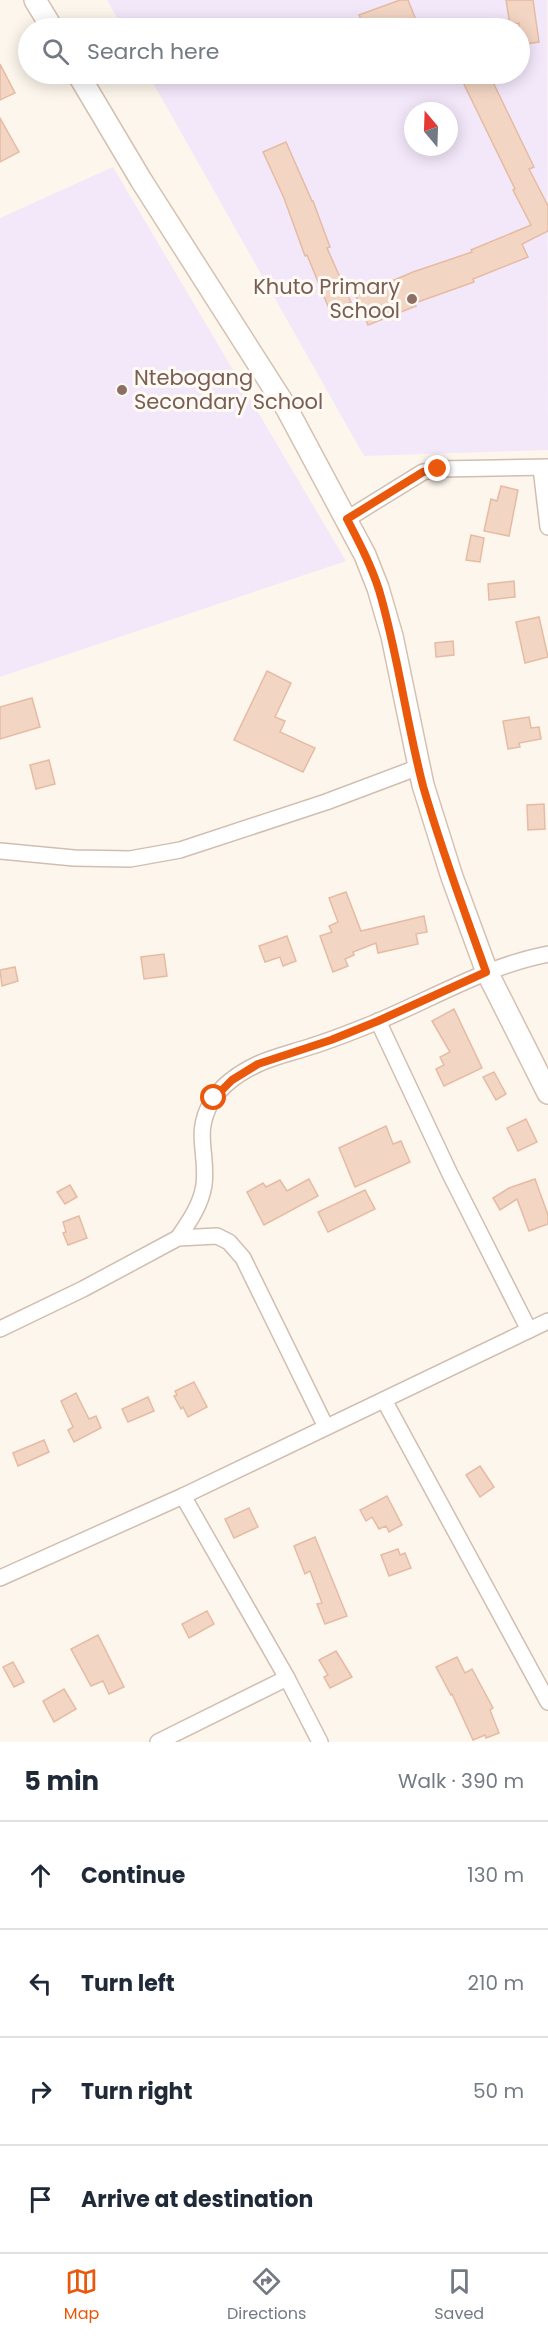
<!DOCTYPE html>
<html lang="en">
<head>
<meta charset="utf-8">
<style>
	:root { --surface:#fff; --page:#f2f2f3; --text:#1f2937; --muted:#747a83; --line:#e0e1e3; --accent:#ea580c }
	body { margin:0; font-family:Poppins,sans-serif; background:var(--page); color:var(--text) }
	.compass { position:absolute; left:404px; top:102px; width:54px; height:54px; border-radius:50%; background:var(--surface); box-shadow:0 3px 15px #0003; rotate:341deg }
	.stop { position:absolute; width:18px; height:18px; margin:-14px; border:4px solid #ea580c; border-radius:50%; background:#fff }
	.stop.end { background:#ea580c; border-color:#fff; box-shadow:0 2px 6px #0008 }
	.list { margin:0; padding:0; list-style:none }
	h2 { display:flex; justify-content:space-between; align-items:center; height:78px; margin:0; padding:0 24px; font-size:26px }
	h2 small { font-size:20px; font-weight:400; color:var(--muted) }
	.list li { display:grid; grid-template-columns:39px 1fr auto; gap:18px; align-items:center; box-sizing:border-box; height:108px; padding:0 24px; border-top:2px solid var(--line) }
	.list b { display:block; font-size:22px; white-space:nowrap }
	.list em { font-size:20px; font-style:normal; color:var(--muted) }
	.icon { flex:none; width:33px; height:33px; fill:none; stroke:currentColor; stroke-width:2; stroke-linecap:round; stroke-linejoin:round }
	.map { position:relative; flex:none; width:548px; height:1742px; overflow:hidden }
	.search { position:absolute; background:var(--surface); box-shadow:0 3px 15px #0003; left:18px; right:18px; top:18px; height:66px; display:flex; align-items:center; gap:15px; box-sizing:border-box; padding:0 21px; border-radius:33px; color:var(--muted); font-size:22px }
	.sheet { height:510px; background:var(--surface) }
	nav { display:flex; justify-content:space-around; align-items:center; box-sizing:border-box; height:84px; border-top:2px solid var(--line); background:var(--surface); font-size:16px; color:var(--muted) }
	nav a { display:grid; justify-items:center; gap:3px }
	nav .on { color:var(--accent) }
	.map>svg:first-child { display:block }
	.education { fill:#f3e8fa; fill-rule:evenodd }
	.building { fill:#f3d5c3; stroke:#e6bba3; stroke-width:1.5 }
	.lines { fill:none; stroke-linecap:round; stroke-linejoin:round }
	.street-casing { stroke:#d1beb0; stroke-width:18 }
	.secondary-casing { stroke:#d6c0b0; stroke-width:24 }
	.street { stroke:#fff; stroke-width:15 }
	.secondary { stroke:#fff; stroke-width:21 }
	.route { stroke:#ea580c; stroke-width:8 }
	.education-dot { fill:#8d6e63; stroke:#fffaf3; stroke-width:2 }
	.labels { text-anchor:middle; stroke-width:6; stroke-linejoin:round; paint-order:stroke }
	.education-label { font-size:21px; fill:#785e54; stroke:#fffaf3; text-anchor:end }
</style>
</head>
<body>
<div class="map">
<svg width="548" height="1742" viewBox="0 0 548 1742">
	<rect width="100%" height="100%" fill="#fdf6ec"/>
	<g class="education">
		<path d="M107,0h440l1,450 -184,6 -216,-382h372v-46h-397zM413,111h36v36h-36z"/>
		<path d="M113,167l233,394 -346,116v-459z"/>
	</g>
	<g class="building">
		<path d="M400,0h8l10,25 -10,3h-43l-6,-13z"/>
		<path d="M506,0h27l6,42 -20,3v-22l-9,2z"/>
		<path d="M0,64l15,29 -15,7z"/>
		<path d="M459,74h30l45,93 -5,2 19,37v25l-26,13 6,13 -55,22 1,3 -59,21 1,3 -48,19 -12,-29 57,-24 59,-20 -1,-2 60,-25 -18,-35 2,-1z"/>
		<path d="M0,118l19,34 -19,10z"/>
		<path d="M286,142l26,59h1l17,46 -3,1 24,54 -21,9 -23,-56 -2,1 -21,-58 -21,-46z"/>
		<path d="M501,486l17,4 -9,46 -25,-5 7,-32 6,2z"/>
		<path d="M471,535l13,3 -4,24 -14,-2z"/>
		<path d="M514,581l1,16 -26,3 -1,-16z"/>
		<path d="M539,617l9,40 -23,6 -9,-41z"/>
		<path d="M453,641l1,14 -18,2 -1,-14z"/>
		<path d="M267,671l24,12 -16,34 10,4 -5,11 35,16 -12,24 -69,-32z"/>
		<path d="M32,698l8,29 -40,12v-32z"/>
		<path d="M529,717l2,11 8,-1 2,12 -22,4 1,4 -12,2 -5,-28z"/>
		<path d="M49,760l6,24 -19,5 -6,-24z"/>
		<path d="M544,804l1,25 -17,1 -1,-25z"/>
		<path d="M346,892l15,39 63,-15 3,16 -11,2 2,10 -40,9 -2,-10 -23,9 1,3 -9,4 3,7 -15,6 -13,-36 12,-4 -3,-6 9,-4 -9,-24z"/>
		<path d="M287,936l9,25 -13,5 -3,-9 -15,5 -6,-16z"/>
		<path d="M164,954l3,22 -23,3 -3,-22z"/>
		<path d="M15,967l3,14 -16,5 -2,-16z"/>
		<path d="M454,1009l28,59 -38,18 -8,-17 8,-4 -4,-8 10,-5 -18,-31z"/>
		<path d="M494,1072l12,22 -10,6 -13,-23z"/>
		<path d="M526,1119l11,23 -19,9 -11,-23z"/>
		<path d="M386,1126l7,18 8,-3 9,21 -55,25 -16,-39z"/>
		<path d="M309,1179l9,17 -54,29 -17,-33 16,-9 3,4 14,-7 7,11z"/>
		<path d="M535,1179l13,36v9l-19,7 -12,-32 -17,11 -7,-12 16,-10z"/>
		<path d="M70,1185l7,12 -12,7 -8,-12z"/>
		<path d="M365,1190l10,19 -47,23 -10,-20z"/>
		<path d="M79,1216l8,22 -19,7 -5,-12 3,-1 -3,-10z"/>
		<path d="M194,1382l13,25 -19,10 -5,-10 -2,2 -7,-13 3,-1 -2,-4z"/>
		<path d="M76,1393l13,26 7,-3 5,12 -27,14 -6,-12 5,-3 -12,-26z"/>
		<path d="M148,1397l6,14 -26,11 -6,-13z"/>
		<path d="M44,1440l5,12 -31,14 -5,-13z"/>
		<path d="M480,1466l14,21 -14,10 -14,-22z"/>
		<path d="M387,1496l15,29 -13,7 -3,-6 -7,3 -7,-12 -6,4 -6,-11z"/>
		<path d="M249,1508l9,19 -24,11 -9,-19z"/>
		<path d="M315,1537l32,79 -22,8 -8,-20 5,-1 -12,-32 -5,3 -11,-28z"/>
		<path d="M398,1549l2,6 5,-2 6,15 -22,8 -8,-21z"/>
		<path d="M207,1611l7,13 -25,14 -7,-14z"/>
		<path d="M98,1635l26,52 -15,7 -6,-13 -12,5 -20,-37z"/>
		<path d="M336,1651l16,26 -22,11 -6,-11 4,-2 -9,-15z"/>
		<path d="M457,1657l8,16 7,-4 21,39 -3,2 9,23 -13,5 -1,-3 -12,5 -21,-46 -1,1 -15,-28z"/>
		<path d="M13,1662l11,20 -10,5 -11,-20z"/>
		<path d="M64,1689l12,20 -22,13 -11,-21z"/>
	</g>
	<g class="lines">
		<g class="street-casing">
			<g id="street">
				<path d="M541,468l7,59"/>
				<path d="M347,519l76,-47 15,-3 110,-2"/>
				<path d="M0,851l74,7 56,1 50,-9 146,-48 93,-35"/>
				<path d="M378,1021l72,153 79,156"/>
				<path d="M178,1238c11,-16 23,-33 26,-53 4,-33 -11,-52 8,-84 10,-16 29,-29 46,-37 15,-7 32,-11 48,-16 23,-7 46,-16 68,-25 58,-24 112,-57 174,-69"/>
				<path d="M0,1329l83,-40 95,-51 39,-2 12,6 14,16 83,169"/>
				<path d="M384,1400l164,302"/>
				<path d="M183,1496l104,182 33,64"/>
				<path d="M0,1578l183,-82 365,-175"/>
				<path d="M158,1742l129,-64"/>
			</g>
		</g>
		<g class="secondary-casing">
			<g id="secondary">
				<path d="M35,0l17,28"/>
				<path d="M78,74l63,106 146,229 78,146 13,33 14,48 31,149 29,92 35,95 61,121"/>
			</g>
		</g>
		<use href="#street" class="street"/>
		<use href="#secondary" class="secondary"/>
	</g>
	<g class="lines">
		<path class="route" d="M214,1098l18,-18 26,-16 73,-24 47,-19 108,-49c-22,-62 -45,-123 -63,-186 -17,-65 -25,-132 -44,-196 -8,-25 -20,-48 -32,-71l76,-47 15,-3"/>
	</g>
	<g class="education-dot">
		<circle cx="412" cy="299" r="6"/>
		<circle cx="122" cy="390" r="6"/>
	</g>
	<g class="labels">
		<g class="education-label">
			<text x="400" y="294">Khuto Primary<tspan x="400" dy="24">School</tspan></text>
			<text x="134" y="385" text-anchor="start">Ntebogang<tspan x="134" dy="24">Secondary School</tspan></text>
		</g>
	</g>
</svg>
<svg class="compass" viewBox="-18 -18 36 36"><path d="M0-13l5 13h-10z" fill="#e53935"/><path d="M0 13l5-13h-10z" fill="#747a83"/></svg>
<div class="stop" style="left:214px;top:1098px"></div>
<div class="stop end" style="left:438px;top:469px"></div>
<div class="search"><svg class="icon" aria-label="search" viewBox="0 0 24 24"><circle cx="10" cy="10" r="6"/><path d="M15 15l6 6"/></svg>Search here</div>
</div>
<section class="sheet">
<h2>5 min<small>Walk · 390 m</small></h2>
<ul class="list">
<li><svg class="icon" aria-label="ahead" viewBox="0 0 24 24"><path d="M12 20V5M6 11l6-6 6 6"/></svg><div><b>Continue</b></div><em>130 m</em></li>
<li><svg class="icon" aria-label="left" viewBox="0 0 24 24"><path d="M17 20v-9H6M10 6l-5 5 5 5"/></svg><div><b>Turn left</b></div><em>210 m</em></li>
<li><svg class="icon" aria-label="right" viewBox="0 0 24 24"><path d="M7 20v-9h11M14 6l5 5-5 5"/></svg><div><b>Turn right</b></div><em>50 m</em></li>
<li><svg class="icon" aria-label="arrive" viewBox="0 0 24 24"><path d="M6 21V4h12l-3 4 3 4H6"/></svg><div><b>Arrive at destination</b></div></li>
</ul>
</section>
<nav>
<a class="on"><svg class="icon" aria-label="map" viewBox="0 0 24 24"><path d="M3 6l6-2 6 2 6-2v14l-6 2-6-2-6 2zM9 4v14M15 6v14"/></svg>Map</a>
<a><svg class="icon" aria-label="directions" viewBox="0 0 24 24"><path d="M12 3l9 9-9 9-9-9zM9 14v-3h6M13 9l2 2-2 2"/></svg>Directions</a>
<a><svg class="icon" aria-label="saved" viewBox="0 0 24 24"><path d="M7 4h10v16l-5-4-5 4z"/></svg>Saved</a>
</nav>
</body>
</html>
